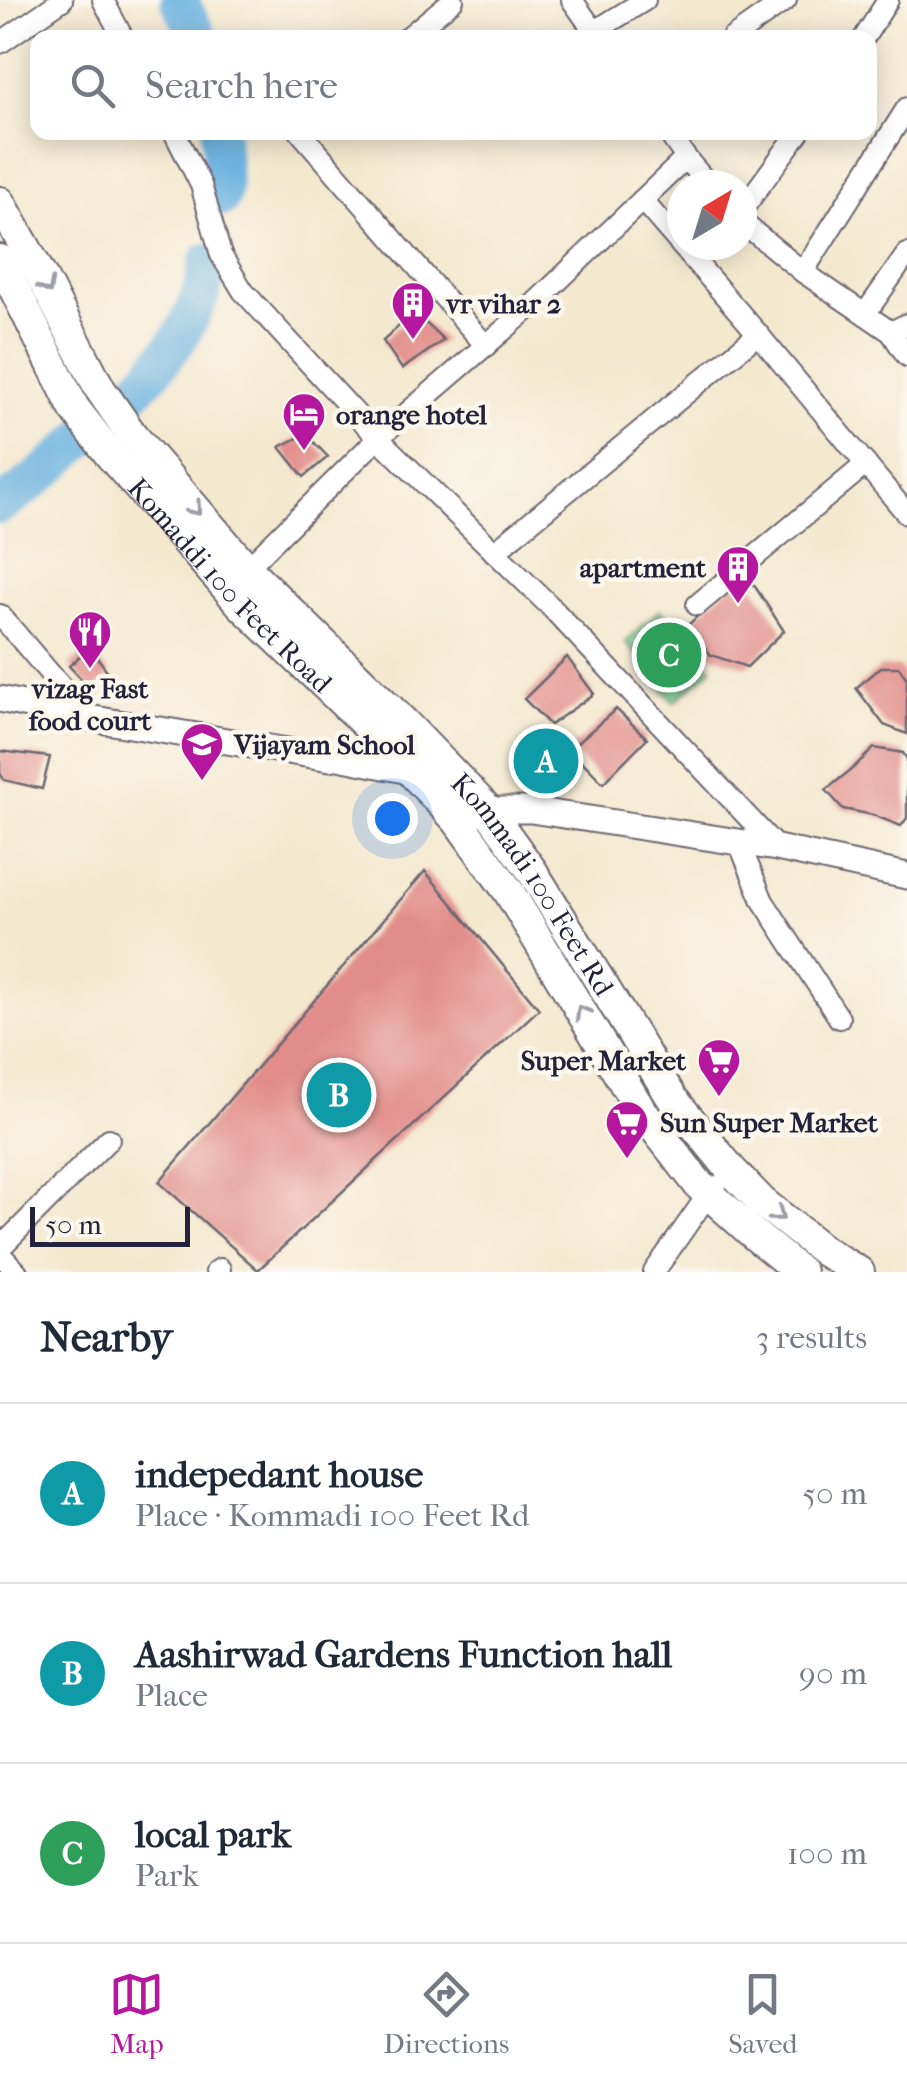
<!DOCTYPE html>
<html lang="en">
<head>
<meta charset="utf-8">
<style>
	:root { --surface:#fff; --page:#f2f2f3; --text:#1f2937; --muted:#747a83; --line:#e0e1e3; --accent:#b5179e }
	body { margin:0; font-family:"IM FELL French Canon",serif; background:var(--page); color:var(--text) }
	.compass { position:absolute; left:667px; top:170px; width:90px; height:90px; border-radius:50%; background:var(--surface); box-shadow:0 5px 25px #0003; rotate:38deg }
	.scale { position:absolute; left:30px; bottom:25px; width:160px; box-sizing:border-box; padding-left:10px; border:5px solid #22223b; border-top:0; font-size:28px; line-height:35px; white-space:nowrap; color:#22223b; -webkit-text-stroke:8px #fbf7ec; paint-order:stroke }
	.you { position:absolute; left:392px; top:818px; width:35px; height:35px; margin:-25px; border:8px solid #fff; border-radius:50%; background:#1a73e8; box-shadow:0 0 0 15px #1a73e833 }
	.badge { display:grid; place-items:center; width:65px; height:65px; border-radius:50%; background:var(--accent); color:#fff; font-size:32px; font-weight:700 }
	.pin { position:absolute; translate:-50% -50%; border:5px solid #fff; box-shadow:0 2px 10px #0006 }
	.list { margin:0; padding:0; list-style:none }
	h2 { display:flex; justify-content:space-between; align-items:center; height:130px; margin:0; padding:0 40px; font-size:42px }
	h2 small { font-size:32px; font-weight:400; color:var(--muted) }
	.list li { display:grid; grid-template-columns:65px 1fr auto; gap:30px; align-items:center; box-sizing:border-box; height:180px; padding:0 40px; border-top:2px solid var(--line) }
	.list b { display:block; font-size:38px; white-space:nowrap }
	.list p { margin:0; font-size:32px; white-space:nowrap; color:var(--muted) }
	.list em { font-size:32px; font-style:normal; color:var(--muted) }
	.icon { flex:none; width:55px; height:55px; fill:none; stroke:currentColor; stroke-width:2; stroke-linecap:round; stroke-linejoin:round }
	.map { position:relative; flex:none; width:907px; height:1272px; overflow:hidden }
	.search { position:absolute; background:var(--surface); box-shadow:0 5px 25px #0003; left:30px; right:30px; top:30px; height:110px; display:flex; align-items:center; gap:25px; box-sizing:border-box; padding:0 35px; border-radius:20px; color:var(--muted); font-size:38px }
	.sheet { height:670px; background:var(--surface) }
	nav { display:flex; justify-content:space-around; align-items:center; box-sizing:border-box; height:140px; border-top:2px solid var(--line); background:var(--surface); font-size:28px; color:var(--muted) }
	nav a { display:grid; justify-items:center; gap:5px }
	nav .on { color:var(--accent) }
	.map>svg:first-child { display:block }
	.green { fill:#82d698; stroke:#527c6a; stroke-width:2.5 }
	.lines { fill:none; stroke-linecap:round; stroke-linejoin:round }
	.river { stroke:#67b1e0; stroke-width:38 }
	.building { fill:#e28d8b }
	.minor-casing { stroke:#6c676f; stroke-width:24 }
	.tertiary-casing { stroke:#6c676f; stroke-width:29 }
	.secondary-casing { stroke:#6c676f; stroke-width:34 }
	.minor { stroke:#fff; stroke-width:20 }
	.tertiary { stroke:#fff; stroke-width:25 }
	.secondary { stroke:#fff; stroke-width:30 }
	.oneway { stroke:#9c9ca7 }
	.labels { text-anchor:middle; stroke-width:9; stroke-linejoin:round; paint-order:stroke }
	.poi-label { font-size:28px; font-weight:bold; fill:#22223b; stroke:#fbf7ec; text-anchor:start }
	.street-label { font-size:28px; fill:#22223b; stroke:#fbf7ec }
</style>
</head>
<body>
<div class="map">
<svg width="907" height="1272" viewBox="0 0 907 1272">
	<rect width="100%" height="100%" fill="#fbf7ec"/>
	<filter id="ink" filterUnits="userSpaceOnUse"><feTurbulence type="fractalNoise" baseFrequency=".01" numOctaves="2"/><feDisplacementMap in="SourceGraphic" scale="20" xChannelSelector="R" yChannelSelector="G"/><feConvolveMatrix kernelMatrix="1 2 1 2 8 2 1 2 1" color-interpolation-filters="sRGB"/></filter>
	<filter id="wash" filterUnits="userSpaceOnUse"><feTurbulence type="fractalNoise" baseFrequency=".0048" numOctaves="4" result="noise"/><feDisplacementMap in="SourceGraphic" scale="40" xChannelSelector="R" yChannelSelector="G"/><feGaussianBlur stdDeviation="2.25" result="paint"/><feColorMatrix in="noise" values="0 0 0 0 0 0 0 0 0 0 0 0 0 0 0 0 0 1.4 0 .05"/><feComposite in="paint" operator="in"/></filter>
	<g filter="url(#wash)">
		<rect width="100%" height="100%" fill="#f4e8cf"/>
		<path class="green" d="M660,610l52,58 -38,34 -48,-60z"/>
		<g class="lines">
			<g class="river">
				<path d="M179,0l20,38"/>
				<path d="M220,132l3,56 -2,10"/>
				<path d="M0,505c34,-21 61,-47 91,-74 53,-49 106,-92 117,-169"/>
			</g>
		</g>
		<g id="blocks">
			<g class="building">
				<path d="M414,312l30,28 -42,29 -19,-28z"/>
				<path d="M306,434l22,23 -24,20 -24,-30z"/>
				<path d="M732,583l22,2 30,46 -37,36 -36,-12 -24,-29z"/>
				<path d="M90,647l20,28 -17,16 -24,-25z"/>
				<path d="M567,657l27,37 -44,31 -26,-26z"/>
				<path d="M881,667h18l8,12v55l-23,-9 -28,-37z"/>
				<path d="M616,709l31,29 -44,45 -33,-34z"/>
				<path d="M553,738l15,27 -21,16 -24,-23z"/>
				<path d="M874,748l29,5 4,6v59l-6,8 -28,-11 -30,-6 -17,-19 26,-21z"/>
				<path d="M0,751l50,6 -8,32 -38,-9 -4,-7z"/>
				<path d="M425,871l114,138 -281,261 -99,-88z"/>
			</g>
		</g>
	</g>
	<g filter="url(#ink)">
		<use href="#blocks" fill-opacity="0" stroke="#6c676f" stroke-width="2.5"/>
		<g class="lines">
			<g class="minor-casing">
				<g id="minor">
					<path d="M103,0l20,38"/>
					<path d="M572,0l27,38"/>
					<path d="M595,31l50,-31"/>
					<path d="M407,38l46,-38"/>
					<path d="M732,38l54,-38"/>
					<path d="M864,38l24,-38"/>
					<path d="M0,43l62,-43"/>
					<path d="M174,132l27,53 20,70 22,36 135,147 -140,139"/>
					<path d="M300,132l186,214"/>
					<path d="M668,132l18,26"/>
					<path d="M709,185l-23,-27 -152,146 -156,134 171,167 228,243"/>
					<path d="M642,200l116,134 149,180"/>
					<path d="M742,210l57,-78"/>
					<path d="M742,222l61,50 88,60"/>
					<path d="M803,272l104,-164"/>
					<path d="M865,314l42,-60"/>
					<path d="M907,324l-16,8 16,24"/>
					<path d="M494,552l264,-218"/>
					<path d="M697,605l169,-141"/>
					<path d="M0,615l88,103"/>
					<path d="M330,758l82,16"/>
					<path d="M739,843l24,58 76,117"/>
					<path d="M0,1248l109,-109"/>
					<path d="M0,1254l17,18"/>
					<path d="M216,1272l4,-3"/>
					<path d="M654,1272l55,-79 7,-7"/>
				</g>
			</g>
			<g class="tertiary-casing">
				<g id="tertiary">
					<path d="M0,699l88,19 242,40"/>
					<path d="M474,814l14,-4h43l246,38 130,28"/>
				</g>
			</g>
			<g class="secondary-casing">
				<g id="secondary">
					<path id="s1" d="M0,202l43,77 57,110 32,46 115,134 158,155 83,86 44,61 140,227 60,73 30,31 62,49 35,21"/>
					<path id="s2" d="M0,260l74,148 37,48 131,149 137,132 78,83 52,72 131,217 59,76 58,52 43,35"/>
				</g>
			</g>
			<use href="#minor" class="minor"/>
			<use href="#tertiary" class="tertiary"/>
			<use href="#secondary" class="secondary"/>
		</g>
		<defs><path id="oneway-chevron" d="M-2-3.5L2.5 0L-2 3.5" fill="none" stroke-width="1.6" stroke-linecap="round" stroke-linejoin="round" transform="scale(2.5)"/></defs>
		<g class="oneway">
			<use href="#oneway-chevron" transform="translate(47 287) rotate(62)"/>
			<use href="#oneway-chevron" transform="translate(195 509) rotate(50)"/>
			<use href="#oneway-chevron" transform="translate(582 1012) rotate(-121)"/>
			<use href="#oneway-chevron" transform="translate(778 1215) rotate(38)"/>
		</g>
	</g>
	<defs>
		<g id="building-pin" transform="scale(2.25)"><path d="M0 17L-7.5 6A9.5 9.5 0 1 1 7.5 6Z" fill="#b5179e" stroke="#fbf7ec"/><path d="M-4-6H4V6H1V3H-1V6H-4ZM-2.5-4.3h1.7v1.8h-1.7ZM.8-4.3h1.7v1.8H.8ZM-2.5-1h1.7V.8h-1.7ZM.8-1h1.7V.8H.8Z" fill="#fff"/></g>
		<g id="hotel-pin" transform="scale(2.25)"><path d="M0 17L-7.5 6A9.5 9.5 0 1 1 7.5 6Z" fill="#b5179e" stroke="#fbf7ec"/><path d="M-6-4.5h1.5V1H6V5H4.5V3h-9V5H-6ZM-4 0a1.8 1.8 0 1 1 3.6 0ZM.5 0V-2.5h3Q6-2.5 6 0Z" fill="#fff"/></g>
		<g id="restaurant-pin" transform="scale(2.25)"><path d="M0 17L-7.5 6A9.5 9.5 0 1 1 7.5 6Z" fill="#b5179e" stroke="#fbf7ec"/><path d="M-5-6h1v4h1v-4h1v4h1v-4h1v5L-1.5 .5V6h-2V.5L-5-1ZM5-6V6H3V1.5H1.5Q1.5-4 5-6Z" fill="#fff"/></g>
		<g id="school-pin" transform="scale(2.25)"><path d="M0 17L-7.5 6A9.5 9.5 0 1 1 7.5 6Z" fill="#b5179e" stroke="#fbf7ec"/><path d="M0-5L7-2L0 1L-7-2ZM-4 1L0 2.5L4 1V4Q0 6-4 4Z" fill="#fff"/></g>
		<g id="supermarket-pin" transform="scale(2.25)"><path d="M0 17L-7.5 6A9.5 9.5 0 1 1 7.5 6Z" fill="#b5179e" stroke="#fbf7ec"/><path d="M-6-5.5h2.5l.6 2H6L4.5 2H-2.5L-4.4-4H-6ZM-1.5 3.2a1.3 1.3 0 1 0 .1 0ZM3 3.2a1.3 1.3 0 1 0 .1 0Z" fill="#fff"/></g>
	</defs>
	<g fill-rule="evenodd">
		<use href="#building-pin" x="413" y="303"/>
		<use href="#hotel-pin" x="304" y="414"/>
		<use href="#building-pin" x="738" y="567"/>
		<use href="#restaurant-pin" x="90" y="632"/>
		<use href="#school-pin" x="202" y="744"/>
		<use href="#supermarket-pin" x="719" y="1060"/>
		<use href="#supermarket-pin" x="627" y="1122"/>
	</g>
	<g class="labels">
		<g class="poi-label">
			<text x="446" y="313">vr vihar 2</text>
			<text x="336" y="424">orange hotel</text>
			<text x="706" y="577" text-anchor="end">apartment</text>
			<text x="90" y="698" text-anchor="middle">vizag Fast<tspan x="90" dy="32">food court</tspan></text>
			<text x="234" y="754">Vijayam School</text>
			<text x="686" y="1070" text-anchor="end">Super Market</text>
			<text x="660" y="1132">Sun Super Market</text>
		</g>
		<g class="street-label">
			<text dy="10" stroke="none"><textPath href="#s2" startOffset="402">Komaddi 100 Feet Road</textPath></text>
			<text dy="10" stroke="none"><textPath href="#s1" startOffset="872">Kommadi 100 Feet Rd</textPath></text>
		</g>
	</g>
</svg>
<svg class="compass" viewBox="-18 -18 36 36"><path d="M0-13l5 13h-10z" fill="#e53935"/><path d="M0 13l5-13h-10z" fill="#747a83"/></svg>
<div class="scale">50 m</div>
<div class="you"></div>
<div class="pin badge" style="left:546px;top:761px;background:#0f9aa8">A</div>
<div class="pin badge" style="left:339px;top:1095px;background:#0f9aa8">B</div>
<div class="pin badge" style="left:669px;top:655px;background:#2e9e5b">C</div>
<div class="search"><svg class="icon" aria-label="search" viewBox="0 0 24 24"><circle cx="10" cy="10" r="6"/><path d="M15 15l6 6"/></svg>Search here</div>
</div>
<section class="sheet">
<h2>Nearby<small>3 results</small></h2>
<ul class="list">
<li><span class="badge" style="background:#0f9aa8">A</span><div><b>indepedant house</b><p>Place · Kommadi 100 Feet Rd</p></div><em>50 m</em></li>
<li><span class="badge" style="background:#0f9aa8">B</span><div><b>Aashirwad Gardens Function hall</b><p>Place</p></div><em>90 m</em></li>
<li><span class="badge" style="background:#2e9e5b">C</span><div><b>local park</b><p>Park</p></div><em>100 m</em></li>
</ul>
</section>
<nav>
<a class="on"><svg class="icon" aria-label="map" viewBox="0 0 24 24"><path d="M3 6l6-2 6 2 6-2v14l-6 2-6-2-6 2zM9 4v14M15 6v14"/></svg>Map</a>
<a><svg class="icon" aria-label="directions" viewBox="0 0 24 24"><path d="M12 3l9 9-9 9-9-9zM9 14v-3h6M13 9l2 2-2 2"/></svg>Directions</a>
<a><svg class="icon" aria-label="saved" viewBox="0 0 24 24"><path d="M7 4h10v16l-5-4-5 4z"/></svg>Saved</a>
</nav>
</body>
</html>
